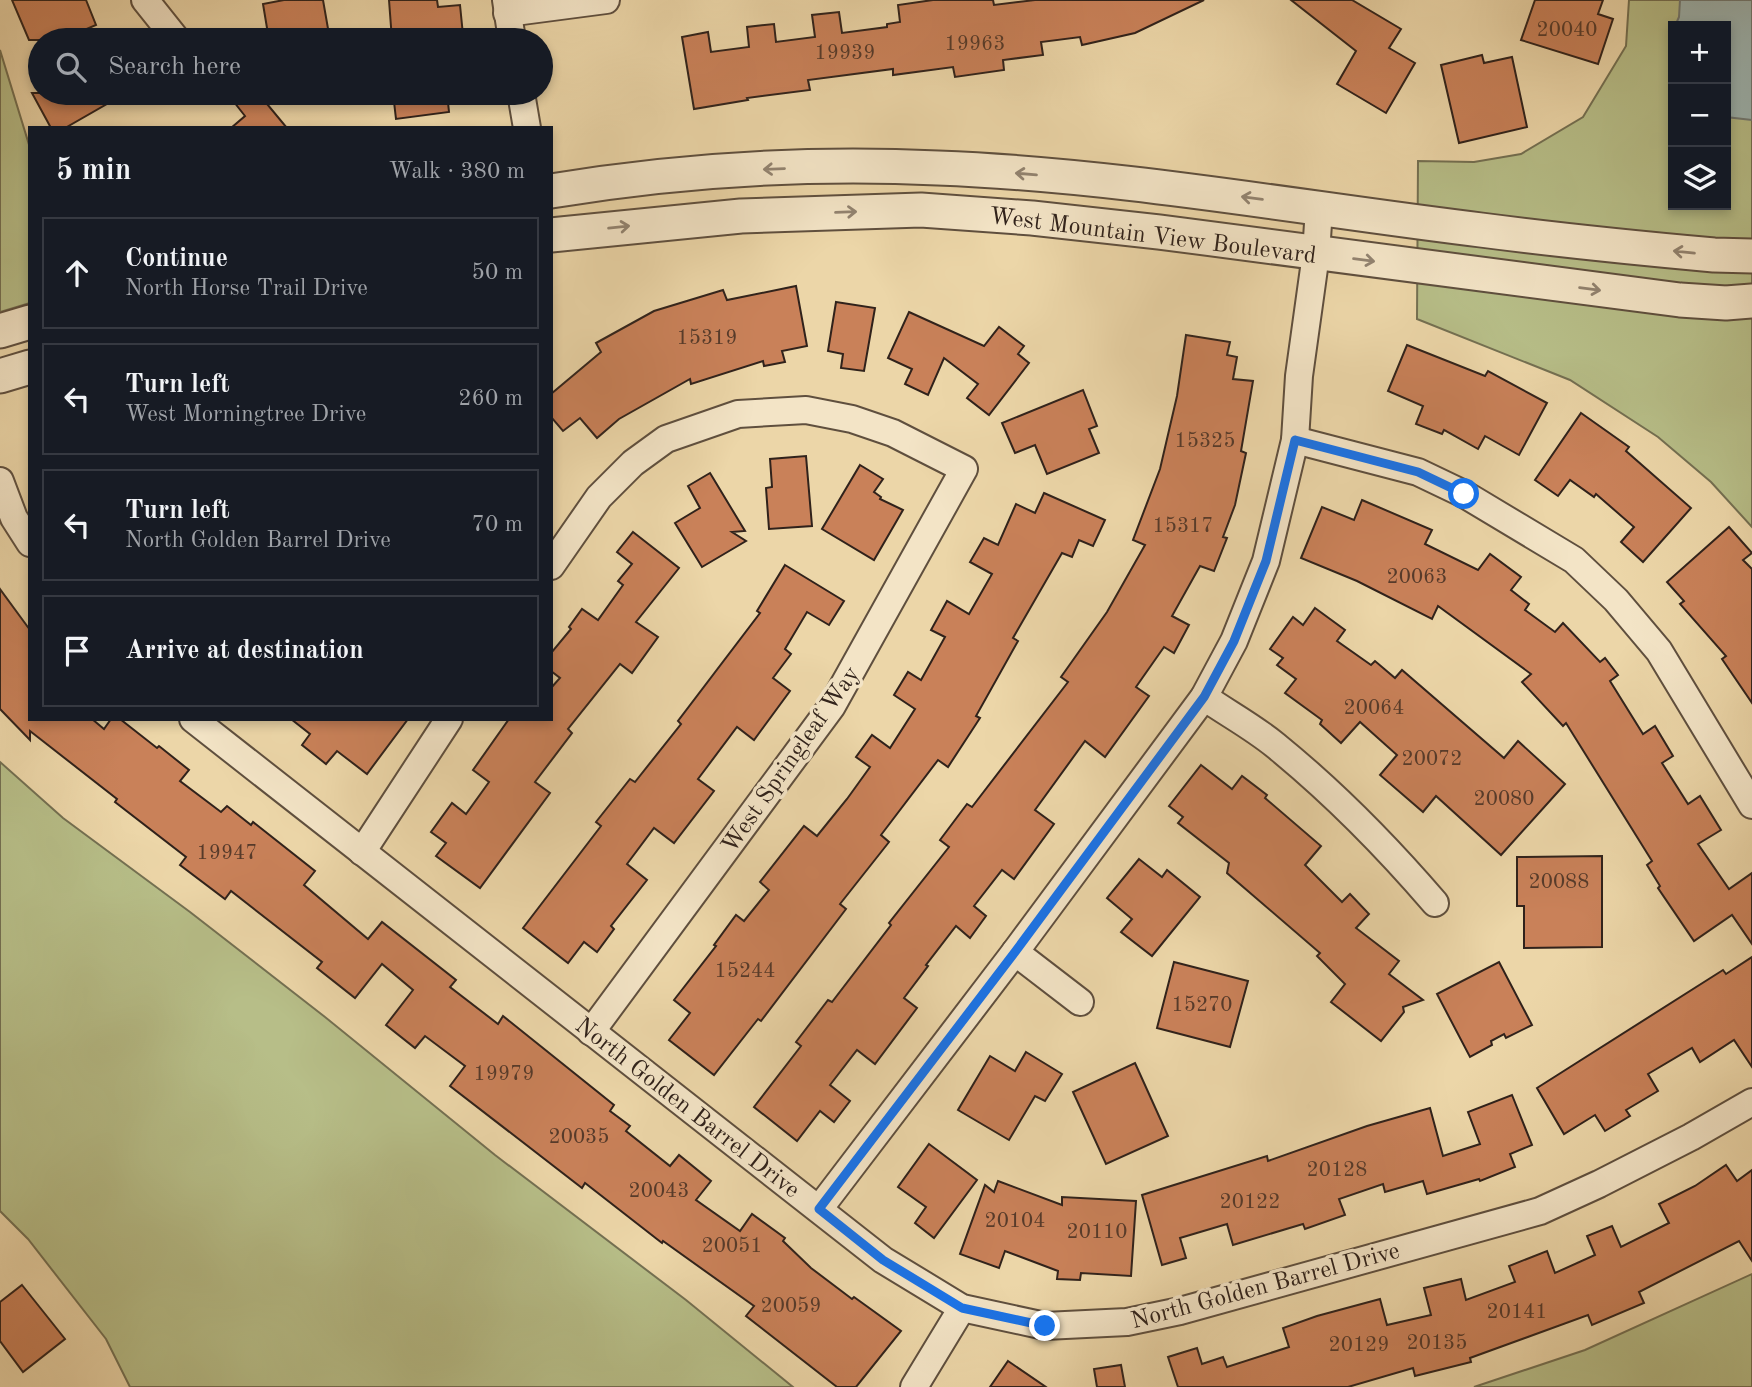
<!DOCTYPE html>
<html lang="en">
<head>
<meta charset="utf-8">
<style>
	:root { --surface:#171b24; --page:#242831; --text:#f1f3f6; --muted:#9ea1a6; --line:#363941 }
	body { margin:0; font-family:"Old Standard TT",serif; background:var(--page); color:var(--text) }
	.controls { position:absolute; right:21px; top:21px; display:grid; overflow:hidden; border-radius:0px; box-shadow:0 4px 10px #0003 }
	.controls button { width:63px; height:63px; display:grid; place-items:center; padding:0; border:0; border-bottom:2px solid var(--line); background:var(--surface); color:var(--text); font:35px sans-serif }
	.stop { position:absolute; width:21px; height:21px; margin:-16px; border:5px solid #1a73e8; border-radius:50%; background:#fff }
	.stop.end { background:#1a73e8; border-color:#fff; box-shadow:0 2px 7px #0008 }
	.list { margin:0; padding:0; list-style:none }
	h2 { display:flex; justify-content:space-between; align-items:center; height:91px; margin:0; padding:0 28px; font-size:30px }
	h2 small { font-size:23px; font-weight:400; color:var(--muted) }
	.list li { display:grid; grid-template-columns:46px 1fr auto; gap:21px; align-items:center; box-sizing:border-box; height:112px; margin:0 14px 14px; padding:0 14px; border:2px solid var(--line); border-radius:0px }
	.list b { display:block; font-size:26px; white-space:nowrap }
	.list p { margin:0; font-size:23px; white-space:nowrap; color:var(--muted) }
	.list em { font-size:23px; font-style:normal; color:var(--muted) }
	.icon { flex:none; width:38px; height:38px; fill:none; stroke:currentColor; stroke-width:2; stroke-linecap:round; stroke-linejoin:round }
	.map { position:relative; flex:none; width:1752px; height:1387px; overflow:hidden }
	.search { position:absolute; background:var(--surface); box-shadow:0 4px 10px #0003; left:28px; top:28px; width:525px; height:77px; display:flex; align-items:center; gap:18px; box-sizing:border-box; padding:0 24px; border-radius:38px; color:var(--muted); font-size:26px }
	.panel { position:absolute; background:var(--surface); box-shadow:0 4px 10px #0003; left:28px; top:126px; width:525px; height:595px; border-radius:0px }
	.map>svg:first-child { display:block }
	.green { fill:#b7be88; stroke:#747052; stroke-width:2; fill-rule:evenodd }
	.water { fill:#9db6b3; stroke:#717b76; stroke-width:2 }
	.building { fill:#c98159; stroke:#30221b; stroke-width:2 }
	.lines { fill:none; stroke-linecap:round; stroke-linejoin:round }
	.minor-casing { stroke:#5f4f3e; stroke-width:30 }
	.tertiary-casing { stroke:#5f4f3e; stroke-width:37 }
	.minor { stroke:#f3e4c6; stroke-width:26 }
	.tertiary { stroke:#f3e4c6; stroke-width:33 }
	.oneway { stroke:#928370 }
	.route { stroke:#1a73e8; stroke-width:9 }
	.labels { text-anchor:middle; stroke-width:7; stroke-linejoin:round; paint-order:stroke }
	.number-label { font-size:21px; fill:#563a2a }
	.street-label { font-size:24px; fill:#30221b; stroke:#f3e4c6 }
</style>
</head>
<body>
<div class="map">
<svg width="1752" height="1387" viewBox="0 0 1752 1387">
	<rect width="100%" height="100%" fill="#ecd6a8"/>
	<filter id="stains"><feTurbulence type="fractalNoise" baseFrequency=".00286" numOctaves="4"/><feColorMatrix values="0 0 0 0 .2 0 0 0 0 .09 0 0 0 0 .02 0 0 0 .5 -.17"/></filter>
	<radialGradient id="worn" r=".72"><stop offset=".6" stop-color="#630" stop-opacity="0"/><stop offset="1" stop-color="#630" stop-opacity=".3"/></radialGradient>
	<g class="green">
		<path d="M1629,0h123v527l-41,-45 -53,-45 -88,-57 -153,-61 1,-158 56,1 47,-8 62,-37 43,-71zM1673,26h53v179h-53z"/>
		<path d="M0,50l30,98v155l-30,9z"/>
		<path d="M0,762l63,56 127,94 135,105 170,138 191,145 107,87h-663l-24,-48 -78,-100 -28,-28z"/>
		<path d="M1752,1274v113h-278l111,-37z"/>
	</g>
	<path class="water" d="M1680,0h72v120l-26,-3v-91h-51l4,-9z"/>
	<g class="building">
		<path d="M12,0h74l10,25 -35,15h-32z"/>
		<path d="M284,0h39l7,40h-61l-6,-36z"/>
		<path d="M389,0h48l1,7 22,-2 3,30 -71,5z"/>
		<path d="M933,0h60l1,5 41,-5h169l-69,33 -53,12 -2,-8 -39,5 2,13 -40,5 1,10 -49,7 -2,-10 -60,8v-6l-85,11 2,10 -63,8 1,2 -54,9 -12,-72 26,-5 3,20 38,-5 -2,-20 27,-3 2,18 39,-5 -3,-22 27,-3 3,21 45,-6v-3l13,-2 -2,-17z"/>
		<path d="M1291,0h61l49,29 -12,19 26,15 -29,50 -49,-29 19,-33z"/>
		<path d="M1535,0h68l-5,14 15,5 -15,45 -77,-24z"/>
		<path d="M1482,55l2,8 28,-6 15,70 -68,16 -18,-78z"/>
		<path d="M32,93h94l-61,35h-14z"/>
		<path d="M245,93h13l29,35h-56l14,-12 -11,-14z"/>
		<path d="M393,93h54l2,19 -53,7z"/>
		<path d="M796,286l11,60 -25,5 3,11 -21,4 -1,-5 -72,23 -1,-5 -71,40 -22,19 -17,-20 -17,13 -12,-14v-23l50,-42 -5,-9 58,-32 69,-21 4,10z"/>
		<path d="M836,302l39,6 -11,63 -23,-3 2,-14 -15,-3z"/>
		<path d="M909,312l75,34 15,-19 25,19 -6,8 11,9 -40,52 -22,-17 11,-14 -34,-26 -16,37 -23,-11 7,-15 -24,-11z"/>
		<path d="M1186,335l44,7 -3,13 10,2 -4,22 20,2 -12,70 5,2 -11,52 -12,32 4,1 -13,33 -14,-5 -28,50 17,9 -15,28 -10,-6 -28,40 13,9 -44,61 -20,-16 -50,69 19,14 -40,55 -12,-9 -28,36 12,10 -16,22 -14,-12 -30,39 2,1 -24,32 13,10 -42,56 -18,-14 -27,35 20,16 -16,21 -14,-11 -23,30 -43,-34 47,-61 -5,-4 32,-42 4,2 59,-77 -2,-2 60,-76 -9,-7 27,-36 5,3 96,-125 -7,-5 46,-65 38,-67 -12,-5 27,-71 17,-73z"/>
		<path d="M1407,345l78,31 3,-5 59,32 -28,52 -34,-19 -7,13 -34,-19 -2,4 -26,-10 7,-18 -35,-15z"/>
		<path d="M1083,390l14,36 -8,3 10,24 -52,21 -12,-29 -20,8 -13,-30z"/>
		<path d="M1581,413l48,34 -3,4 65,57 -48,54 -22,-20 13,-15 -38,-33 -2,3 -24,-17 -12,16 -23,-16z"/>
		<path d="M806,456l6,70 -43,3 -3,-41 6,-1 -2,-28z"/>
		<path d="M860,465l23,14 -9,13 7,5 -1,2 23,11 -29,50 -52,-31z"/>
		<path d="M710,473l35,58 -13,1 14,9 -44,26 -27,-44 25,-15 -12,-22z"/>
		<path d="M1044,493l61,27 -12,26 -14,-6 -7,17 -10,-4 -49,85 5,3 -42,75 4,2 -32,49 -10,-7 -57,75 8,7 -49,62 6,5 -85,112 -3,-2 -44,56 -45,-35 21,-27 -16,-13 42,-54 -2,-1 22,-30 8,6 25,-31 -9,-8 44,-56 13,10 30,-37 23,-32 -14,-10 16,-22 18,13 25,-39 -21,-14 14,-23 13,8 24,-43 -14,-7 16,-29 22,13 23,-40 -22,-12 14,-24 14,7 18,-41 19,9z"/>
		<path d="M1362,500l70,30 -7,14 53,26 12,-16 31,23 -10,13 18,14 -4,6 30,22 8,-9 37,39 5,-4 13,17 -8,6 33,53 12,-8 18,30 -11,7 26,41 12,-8 21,34 -23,14 31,45 23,-16v71l-20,-29 -38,26 -36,-53 2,-2 -13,-21 5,-4 -86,-138 -3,3 -41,-44 9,-8 -93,-68 -6,13 -75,-38 -56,-23 21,-51 32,13z"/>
		<path d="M1729,527l23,26 -9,7 9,9v134l-30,-44 4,-3 -46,-52 4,-3 -17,-19z"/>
		<path d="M633,532l46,36 -43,54 22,15 -26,36 -12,-9 -52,65 4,4 -37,49 15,11 -70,95 -44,-32 10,-13 -15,-11 21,-29 14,11 23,-32 -16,-12 36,-51h42v-31l9,-10 -9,-7v-18l20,-24 -2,-2 13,-18 16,11 25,-35 -5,-4 14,-17 -15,-12z"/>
		<path d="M785,565l59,36 -15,24 -22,-13 -22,37 6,5 -18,24 17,13 -36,49 -17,-13 -39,52 16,12 -40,52 -20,-15 -27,36 20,16 -36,46 3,3 -17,23 -13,-10 -16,21 -45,-35 78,-102 -5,-4 34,-43 5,3 46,-58 -3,-3 82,-108 -3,-2z"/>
		<path d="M0,589l30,41v89h62l12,10 7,-10h9l37,29 2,-2 30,24 -9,11 41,31 6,-6 24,19 2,-3 62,49 -11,14 64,54 14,-17 74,58 -6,7 48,37 5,-8 111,89 -4,6 20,15 -4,5 44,35 9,-11 32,26 -15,19 44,31 12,-17 33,24 -2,3 28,27 41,31 2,-2 47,34 -45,56h-19l-91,-71 8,-10 -91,-65 -1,2 -77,-60 -3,5 -132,-102 15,-20 -40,-30 -10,12 -29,-23 27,-35 -31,-26 -27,34 -38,-30 5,-6 -91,-71 -6,8 -45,-34 6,-8 -71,-55 2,-3 -87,-68v9l-30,-31z"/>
		<path d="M1315,608l30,22 -8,11 34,24 4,-4 20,17 7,-8 102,88 14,-17 47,43 -64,71 -65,-59 -13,16 -43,-37 17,-20 -37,-33 -19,21 -21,-19 2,-4 -37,-27 11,-14 -19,-14 6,-7 -13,-9 23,-32 10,8z"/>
		<path d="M291,719h117l-41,55 -30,-23 -11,13 -24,-19 8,-11z"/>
		<path d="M1201,765l31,24 10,-13 25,19 -2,3 56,48 -16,19 37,37 8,-8 19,20 -13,14 43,33 -10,13 34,26 -20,7 1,5 -23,29 -50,-39 14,-18 -28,-28 3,-3 -93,-80 2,-10 -51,-40 5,-6 -14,-11z"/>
		<path d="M1602,856v91l-78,1v-42h-7v-49z"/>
		<path d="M1139,859l23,18 5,-7 33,27 -48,59 -31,-24 11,-13 -25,-21z"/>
		<path d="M1752,957v110l-18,-27 -34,22 -8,-14 -44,26 10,17 -32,19 4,6 -25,15 -10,-16 -31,19 -27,-46 186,-118 3,4z"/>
		<path d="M1174,962l74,19 -18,66 -73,-19z"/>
		<path d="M1499,962l33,63 -26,13 -2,-4 -13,7 1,4 -22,12 -33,-63z"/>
		<path d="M1026,1052l36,22 -17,27 -10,-5 -26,44 -51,-30 32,-54 25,15z"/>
		<path d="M1135,1063l33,73 -62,28 -33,-72z"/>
		<path d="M1512,1095l20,50 -22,9 5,13 -35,14 -1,-2 -52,15 -4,-13 -38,11 -2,-8 -44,15 6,16 -40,14 -2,-5 -70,21 -6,-21 -47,14 6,20 -24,7 -20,-70 125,-39 1,5 99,-35 63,-18 13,48 37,-12 -12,-32z"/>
		<path d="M929,1144l48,36 -43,58 -19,-15 11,-16 -28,-20z"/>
		<path d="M1726,1165l11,16 15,-11v91l-13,-20 -100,51 5,11 -52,22 -4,-10 -118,43 1,4 -56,14 -2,-8 -65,19h-170l-10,-30 29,-9 5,16 21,-7 4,10 62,-20 -6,-19 34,-12 63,-17 7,26 44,-10 -7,-27 37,-9 5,21 49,-18 -6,-16 38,-15 8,22 40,-18 -8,-19 25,-10 9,21 48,-24 -10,-19 36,-18z"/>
		<path d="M998,1181l64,24v-8l74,4 -5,75 -50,-3 -1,7 -23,-1 1,-8 -53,-20 -6,17 -39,-14 25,-69 9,7z"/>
		<path d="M22,1285l43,54 -42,33 -23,-31v-39z"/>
		<path d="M1008,1361l38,26h-56z"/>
		<path d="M1121,1365l4,22h-28l-3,-18z"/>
	</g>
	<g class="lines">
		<g class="minor-casing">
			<g id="minor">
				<path d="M145,0l32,40"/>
				<path d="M506,0l6,40"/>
				<path d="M507,13l99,-13"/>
				<path d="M521,93l6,35"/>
				<path d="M1295,440l123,32 46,22 110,66 42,40 43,51 93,154"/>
				<path d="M0,481l14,37 16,25"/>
				<path d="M551,566l48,-69 34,-34 33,-24 72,-25 68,-4 46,9 41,14 71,36 -132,237 -241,326"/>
				<path d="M1204,697c23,16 49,30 71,48 59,48 111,101 160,158"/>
				<path d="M193,719l690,541 79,48 83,18 82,-4 53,-11 360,-100 59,-27 92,-47 61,-35"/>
				<path d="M362,852l87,-133"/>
				<path d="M1015,952l65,50"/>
				<path d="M819,1209l196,-257 189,-255 30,-56 32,-80 29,-121 4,-64 17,-122 3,-46"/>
				<path d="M914,1387l48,-79"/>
			</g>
		</g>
		<g class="tertiary-casing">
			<g id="tertiary">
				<path d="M551,191c127,-21 258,-29 387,-23 182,7 362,40 543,62 77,10 155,18 233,25l38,1"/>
				<path d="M551,235l190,-19 180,-6 111,8 127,14 521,68 46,3 26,-2"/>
				<path d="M0,331l30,-9"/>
				<path d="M0,376l30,-9"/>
			</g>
		</g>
		<use href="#minor" class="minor"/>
		<use href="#tertiary" class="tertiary"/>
	</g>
	<defs><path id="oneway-shaft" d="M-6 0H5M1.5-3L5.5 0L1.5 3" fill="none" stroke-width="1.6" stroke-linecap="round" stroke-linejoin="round" transform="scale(1.75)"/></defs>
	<g class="oneway">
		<use href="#oneway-shaft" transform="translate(774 169) rotate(178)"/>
		<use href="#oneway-shaft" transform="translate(1026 174) rotate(-175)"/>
		<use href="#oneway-shaft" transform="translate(1252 198) rotate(-173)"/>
		<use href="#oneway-shaft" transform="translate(846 212) rotate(-2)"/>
		<use href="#oneway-shaft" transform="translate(619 227) rotate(-6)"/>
		<use href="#oneway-shaft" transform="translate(1684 252) rotate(-174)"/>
		<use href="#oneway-shaft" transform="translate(1364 260) rotate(7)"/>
		<use href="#oneway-shaft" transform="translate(1590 289) rotate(7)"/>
	</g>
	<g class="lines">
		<path class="route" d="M1045,1326l-83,-18 -79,-48 -64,-51 196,-257 189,-255 30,-56 32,-80 29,-121 123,32 46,22"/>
	</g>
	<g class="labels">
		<g class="number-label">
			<text x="1567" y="36">20040</text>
			<text x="975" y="50">19963</text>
			<text x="845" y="59">19939</text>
			<text x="707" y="344">15319</text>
			<text x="1205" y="447">15325</text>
			<text x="1183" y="532">15317</text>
			<text x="1417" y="583">20063</text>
			<text x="1374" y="714">20064</text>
			<text x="1432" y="765">20072</text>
			<text x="1504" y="805">20080</text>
			<text x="227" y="859">19947</text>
			<text x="1559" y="888">20088</text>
			<text x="745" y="977">15244</text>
			<text x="1202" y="1011">15270</text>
			<text x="504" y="1080">19979</text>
			<text x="579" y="1143">20035</text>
			<text x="1337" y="1176">20128</text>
			<text x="659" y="1197">20043</text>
			<text x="1250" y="1208">20122</text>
			<text x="1015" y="1227">20104</text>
			<text x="1097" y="1238">20110</text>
			<text x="732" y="1252">20051</text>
			<text x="791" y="1312">20059</text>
			<text x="1517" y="1318">20141</text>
			<text x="1437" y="1349">20135</text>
			<text x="1359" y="1351">20129</text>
		</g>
		<g class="street-label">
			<text transform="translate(1153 235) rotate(7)" y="8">West Mountain View Boulevard</text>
			<text transform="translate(790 759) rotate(-55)" y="8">West Springleaf Way</text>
			<text transform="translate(688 1107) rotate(38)" y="8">North Golden Barrel Drive</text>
			<text transform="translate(1265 1285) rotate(-15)" y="8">North Golden Barrel Drive</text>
		</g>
	</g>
	<rect width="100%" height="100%" filter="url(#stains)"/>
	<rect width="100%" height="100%" fill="url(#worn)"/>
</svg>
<div class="controls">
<button>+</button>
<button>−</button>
<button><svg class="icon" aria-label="layers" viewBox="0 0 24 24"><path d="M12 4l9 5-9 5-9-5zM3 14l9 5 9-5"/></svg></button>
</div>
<div class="stop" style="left:1464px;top:494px"></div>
<div class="stop end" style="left:1045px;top:1326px"></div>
<div class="search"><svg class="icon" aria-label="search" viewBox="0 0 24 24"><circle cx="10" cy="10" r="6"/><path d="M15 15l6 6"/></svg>Search here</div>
<section class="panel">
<h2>5 min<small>Walk · 380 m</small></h2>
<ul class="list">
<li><svg class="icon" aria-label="ahead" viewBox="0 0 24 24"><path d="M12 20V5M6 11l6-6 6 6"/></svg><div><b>Continue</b><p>North Horse Trail Drive</p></div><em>50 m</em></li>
<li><svg class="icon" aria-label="left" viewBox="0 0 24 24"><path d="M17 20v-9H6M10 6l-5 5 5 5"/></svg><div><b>Turn left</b><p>West Morningtree Drive</p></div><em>260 m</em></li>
<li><svg class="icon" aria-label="left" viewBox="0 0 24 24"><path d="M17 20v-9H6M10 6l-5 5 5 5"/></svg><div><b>Turn left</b><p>North Golden Barrel Drive</p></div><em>70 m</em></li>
<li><svg class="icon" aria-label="arrive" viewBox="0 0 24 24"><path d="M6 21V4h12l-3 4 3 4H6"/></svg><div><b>Arrive at destination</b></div></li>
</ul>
</section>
</div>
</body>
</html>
